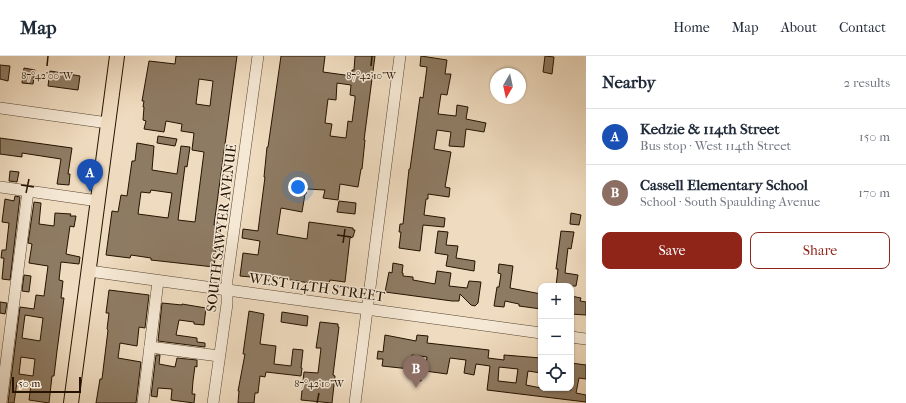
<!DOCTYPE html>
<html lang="en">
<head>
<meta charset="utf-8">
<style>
	:root { --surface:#fff; --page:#f2f2f3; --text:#1f2937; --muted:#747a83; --line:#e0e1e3; --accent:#8f2418 }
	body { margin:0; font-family:"IM FELL French Canon",serif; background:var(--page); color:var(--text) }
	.controls { position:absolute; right:12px; bottom:12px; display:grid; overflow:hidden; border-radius:8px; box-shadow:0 1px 3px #0004 }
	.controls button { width:36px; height:36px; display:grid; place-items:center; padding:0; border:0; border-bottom:1px solid var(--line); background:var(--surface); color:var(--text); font:20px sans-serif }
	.compass { position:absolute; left:490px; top:12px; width:36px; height:36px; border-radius:50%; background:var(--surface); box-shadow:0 1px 3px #0004; rotate:189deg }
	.scale { position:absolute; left:12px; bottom:10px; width:69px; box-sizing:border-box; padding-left:4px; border:2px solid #241300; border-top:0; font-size:11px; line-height:14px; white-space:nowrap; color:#241300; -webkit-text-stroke:3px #f5e8d5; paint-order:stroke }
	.you { position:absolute; left:298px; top:131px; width:14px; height:14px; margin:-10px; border:3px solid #fff; border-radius:50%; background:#1a73e8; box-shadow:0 0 0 6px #1a73e833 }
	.badge { display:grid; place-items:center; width:26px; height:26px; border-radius:50%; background:var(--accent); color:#fff; font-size:13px; font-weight:700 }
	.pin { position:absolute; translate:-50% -33px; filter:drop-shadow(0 1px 2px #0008) }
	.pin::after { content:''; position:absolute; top:21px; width:14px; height:12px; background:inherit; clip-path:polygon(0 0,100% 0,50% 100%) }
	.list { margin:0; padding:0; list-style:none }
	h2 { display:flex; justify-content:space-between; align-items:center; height:52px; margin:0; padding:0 16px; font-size:17px }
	h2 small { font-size:13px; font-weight:400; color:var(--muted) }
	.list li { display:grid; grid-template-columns:26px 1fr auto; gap:12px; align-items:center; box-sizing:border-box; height:56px; padding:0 16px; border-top:1px solid var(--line) }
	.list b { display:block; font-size:15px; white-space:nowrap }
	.list p { margin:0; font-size:13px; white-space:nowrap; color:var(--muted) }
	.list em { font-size:13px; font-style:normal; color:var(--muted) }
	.actions { display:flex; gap:8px; padding:12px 16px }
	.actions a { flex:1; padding:9px 0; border:1px solid var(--accent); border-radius:8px; text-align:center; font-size:14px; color:var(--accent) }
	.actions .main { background:var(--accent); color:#fff }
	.icon { flex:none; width:22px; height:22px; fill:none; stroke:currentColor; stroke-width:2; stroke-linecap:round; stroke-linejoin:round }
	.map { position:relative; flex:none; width:586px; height:347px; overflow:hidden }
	header { display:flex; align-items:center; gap:24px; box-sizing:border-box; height:56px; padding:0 20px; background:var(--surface); border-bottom:1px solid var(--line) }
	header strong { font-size:19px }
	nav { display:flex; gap:22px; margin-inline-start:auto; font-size:14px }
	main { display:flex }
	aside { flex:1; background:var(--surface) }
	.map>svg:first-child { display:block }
	.building { fill:#8e7b63; stroke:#241300; fill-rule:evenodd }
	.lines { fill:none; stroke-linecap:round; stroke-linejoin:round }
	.minor-casing { stroke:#574530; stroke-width:12 }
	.major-casing { stroke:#241300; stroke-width:16 }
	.minor { stroke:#f5e8d5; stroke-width:11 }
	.major { stroke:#efdbbf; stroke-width:14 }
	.ticks { fill:none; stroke:#241300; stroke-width:1.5 }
	.labels { text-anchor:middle; stroke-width:3; stroke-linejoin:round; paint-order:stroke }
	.street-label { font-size:14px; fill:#241300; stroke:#f5e8d5 }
	.ticks-label { font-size:10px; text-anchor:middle; fill:#241300; stroke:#f5e8d5; stroke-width:3; stroke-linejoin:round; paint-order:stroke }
</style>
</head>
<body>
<header>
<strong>Map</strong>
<nav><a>Home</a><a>Map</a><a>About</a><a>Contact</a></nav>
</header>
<main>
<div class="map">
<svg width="586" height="347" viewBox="0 0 586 347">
	<rect width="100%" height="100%" fill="#efdbbf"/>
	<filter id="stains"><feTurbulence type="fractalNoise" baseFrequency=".005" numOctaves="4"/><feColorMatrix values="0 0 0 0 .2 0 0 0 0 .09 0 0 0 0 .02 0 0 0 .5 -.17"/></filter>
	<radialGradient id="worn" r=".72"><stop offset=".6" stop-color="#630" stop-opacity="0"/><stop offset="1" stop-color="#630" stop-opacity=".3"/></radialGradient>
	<g class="building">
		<path d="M176,0h61l-23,169 7,1 -1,8 -2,-1 -4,34 -63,-7v-2l-20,-3 -1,3 -24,-3 6,-44 6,1 3,-17 6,1 5,-35h3l2,-18 17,3 -2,24 25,4 4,-28 9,1 -3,20 -2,-1 -7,54 17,2 9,-70 -12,-2 2,-17 -13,-2 1,-7 -16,-3 -2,11 -20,-3 2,-8 -3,-1 1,-13h-1l1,-6h-2l7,-40 26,3zM199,23l14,2 -3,25 -14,-2zM151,134l21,3 -4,25 -30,-4 3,-22 9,1z"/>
		<path d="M281,0h44l-2,16 29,4v-6h2l1,-14h20l-11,84h1l-3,29h-1l-3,18 -18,-3 -2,16 -15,-2 2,-8 -18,-1 -1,5h-1l-3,18 -21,-4 -4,26 30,5 2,-17 44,6v2h2l-2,7 -3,1 -5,44 -15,-2 -1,4 -19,-2v1l-59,-9v3l-11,-1 3,-23 15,2 2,-14 -18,-3 1,-9 15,2 7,-54h-1l3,-30h1zM337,27l14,2 -1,10 5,1v3l-3,23 -4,-1 -2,17 -16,-2 2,-12 -7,-1 3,-24 8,1z"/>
		<path d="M421,0l26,4 -2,14h6l-4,21 -6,-1 -3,20 18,2 1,-11 11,2 -2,12 20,4 -2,9 -18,-3 -2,18 -15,-1 2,-14 -14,-2 -3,19 17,3 -6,35 5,1 -1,9 -21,-3v5h-2l-2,16 21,3 -1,9 -21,-2 -3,26 -21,-3 2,-16h-2l1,-8h3l6,-55h1l10,-72 3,1 4,-31 -7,-1z"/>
		<path d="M545,0l9,1 -2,17 -9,-2z"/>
		<path d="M0,9l10,1 -2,15 -8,-2z"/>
		<path d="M24,12l11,2 -2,14 -11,-1z"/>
		<path d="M50,15l30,5 -2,14 -30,-4z"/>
		<path d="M158,80l19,3 -2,7 -18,-3z"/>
		<path d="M0,82l72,10 -4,26h2l-1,11 -12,-1 4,-25 -39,-6v4l-22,-3z"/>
		<path d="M10,115l9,1 -2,10 -8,-1z"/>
		<path d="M15,140l5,1 -10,83 -8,-1 2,-21h-3l1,-8h4l3,-27 -7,-1 3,-23 9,2z"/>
		<path d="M339,145l17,2 -1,11 -18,-2z"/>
		<path d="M34,146l7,1 -2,21 15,2 1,-13 16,1 -1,2h6l-2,11 -4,-1 -4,28 14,3 -1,7 -18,-2 -2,18 4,1 -2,17h3l-7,53 -3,25h-2l-3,27 -20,-3 2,-16 -14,-2 -3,21h-6l12,-96 14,2 2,-14 8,1 4,-30 -19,-3 3,-19 -4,-1zM25,259l18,3 -3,23 -18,-3zM21,301l14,2 -2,17 -14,-2z"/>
		<path d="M571,157l10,2 -2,10 -9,-1z"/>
		<path d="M438,175l10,1 -2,13 12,1 -2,12 19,3 -1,10 -28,-5 2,-11 -13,-2z"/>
		<path d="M561,175l13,1 -3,17 -3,-1 -3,25 13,2 -2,11h-20l2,-17h-2z"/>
		<path d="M393,207l10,2 -1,8h1v3l10,1v3l22,4 2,-13 14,2 -2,13 18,2 2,-7 12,1 -3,21 -3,3 -4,-1 -11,-11 -1,7h-7l-67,-9 4,-20 3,1z"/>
		<path d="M499,208l14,2 -3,22 31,6v15l-22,-3v-2l-14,-3 -1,6 -10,-1 3,-19h2l2,-13 -3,-1z"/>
		<path d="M24,219l7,1 -2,16 -7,-1z"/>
		<path d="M109,234l40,5 -4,33 -6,-1 -2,19 -17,-3 -2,15 23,4 -5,41h-40l4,-24h2l6,-49 -1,-1 2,-16h-3z"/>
		<path d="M571,240l10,2 -1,3 6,1v13l-15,-1z"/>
		<path d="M0,246l7,1 -2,11 -5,-1z"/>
		<path d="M162,247l20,2v-1l24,4 -2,17 -10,-1v-2l-15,-2 -3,15 21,3v4l8,1v4l-47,-6z"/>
		<path d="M249,255l15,3 -4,30 16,2 -2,18 17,2 2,-17 10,1 -2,18h1l-1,8 -35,-4 -1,5 -5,-1 -2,17h-3l-1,10h-16l1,-12h-1l7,-37h-2z"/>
		<path d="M282,256l26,4 -1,10 -26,-4z"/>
		<path d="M320,266l18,2v3h1l-6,48 2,1 -3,27 -31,-3 3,-28 14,1 3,-25h-5z"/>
		<path d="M385,279l31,6 1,-6 11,1 -1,7 62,7 -1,8 16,2v-5l37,3v15l-13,-2 -2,14 15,3 30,2v-27l15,2v14l-7,-1 -3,15 10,2v7l-99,-12 3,-24 -14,-2 -2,11 -10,-2 2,-13 -16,-2 -3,16 -22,-3 2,-14 -15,-2 -2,14 -28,-3 1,-7h-6l1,-8 5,1zM499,311l19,2 -2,14 -18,-2z"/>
		<path d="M156,299h4l-1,9 16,3 2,-9 20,2v7l-2,-1 -2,15 -1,13h3l-1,9 -23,-3 1,-11 -14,-1 -1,9 -6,-1z"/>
		<path d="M413,315l9,2 -1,8 -9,-1z"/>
	</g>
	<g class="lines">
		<g class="minor-casing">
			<g id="minor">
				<path d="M0,52l108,15"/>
				<path d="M0,131l98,14"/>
				<path d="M89,215l452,62"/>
				<path d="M571,281l15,2"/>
				<path d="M150,291l69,9"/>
				<path d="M1,347l27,-212"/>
				<path d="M143,347l15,-122"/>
				<path d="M213,347l14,-99v-24l31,-224"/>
				<path d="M355,347l45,-347"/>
			</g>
		</g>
		<g class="major-casing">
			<path id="major" d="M71,347l46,-347"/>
		</g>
		<use href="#minor" class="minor"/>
		<use href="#major" class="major"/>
	</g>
	<path class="ticks" d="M47,10l1,-10M371,10l1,-10M21,129l13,2M26,137l3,-14M337,179l14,2M343,187l2,-14M317,347l2,-10"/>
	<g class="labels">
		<g class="street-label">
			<text transform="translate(221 172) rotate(-83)" y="5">SOUTH SAWYER AVENUE</text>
			<text transform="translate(317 231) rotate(8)" y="5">WEST 114TH STREET</text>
		</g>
	</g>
	<g class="ticks-label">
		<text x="47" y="23">87°42'00"W</text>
		<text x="371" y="23">87°42'10"W</text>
		<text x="319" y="331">87°42'10"W</text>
	</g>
	<rect width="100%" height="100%" filter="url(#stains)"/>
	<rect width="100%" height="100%" fill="url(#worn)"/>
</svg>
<div class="controls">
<button>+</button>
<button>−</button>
<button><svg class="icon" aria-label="locate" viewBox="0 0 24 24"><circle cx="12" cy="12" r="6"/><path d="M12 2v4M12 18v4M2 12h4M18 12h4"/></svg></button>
</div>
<svg class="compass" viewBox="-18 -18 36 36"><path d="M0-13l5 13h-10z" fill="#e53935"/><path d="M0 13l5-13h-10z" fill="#747a83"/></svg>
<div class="scale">50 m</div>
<div class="you"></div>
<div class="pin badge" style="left:90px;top:136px;background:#1a4fb4">A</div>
<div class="pin badge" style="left:416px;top:332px;background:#8d6e63">B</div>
</div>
<aside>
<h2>Nearby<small>2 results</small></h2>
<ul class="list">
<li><span class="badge" style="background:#1a4fb4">A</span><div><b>Kedzie &amp; 114th Street</b><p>Bus stop · West 114th Street</p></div><em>150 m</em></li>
<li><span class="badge" style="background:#8d6e63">B</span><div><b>Cassell Elementary School</b><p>School · South Spaulding Avenue</p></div><em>170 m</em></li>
</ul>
<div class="actions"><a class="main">Save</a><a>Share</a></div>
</aside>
</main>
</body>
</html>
